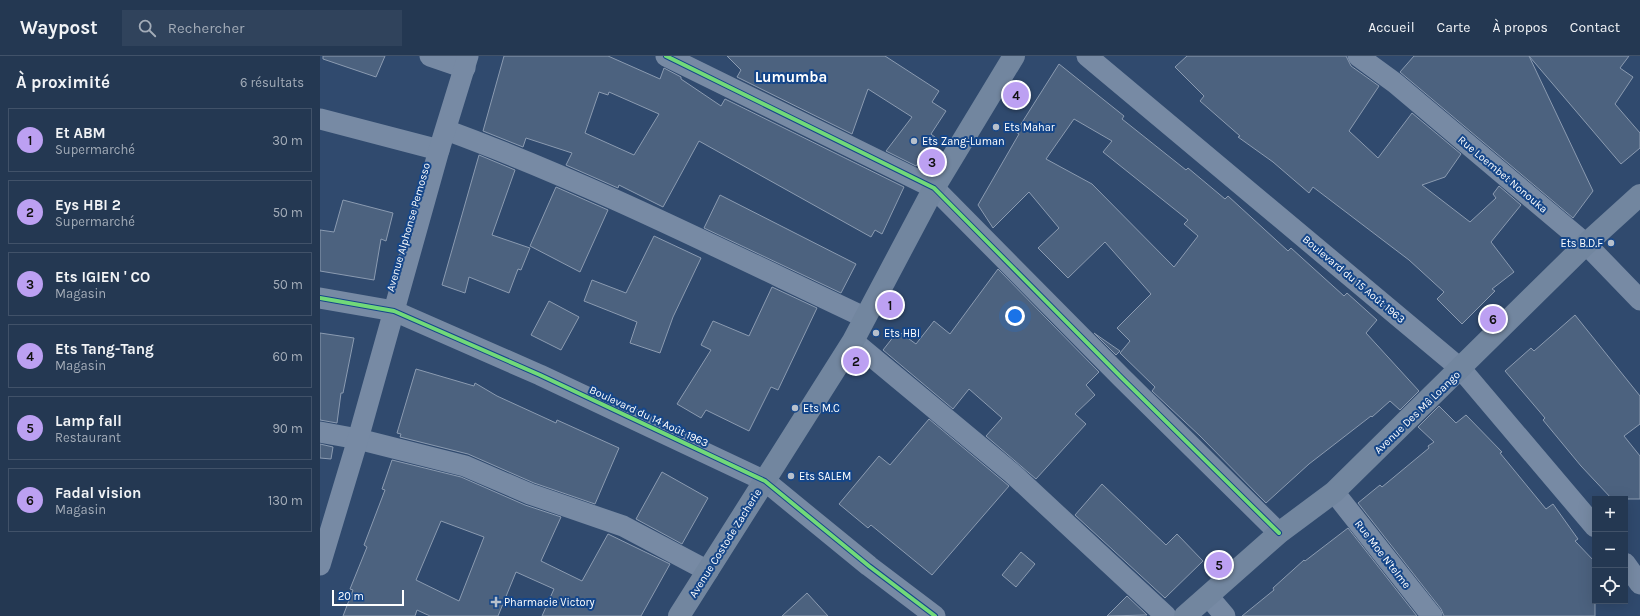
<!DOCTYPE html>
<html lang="fr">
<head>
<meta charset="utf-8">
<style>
	:root { --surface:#243852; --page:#30435c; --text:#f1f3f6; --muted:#a3acb8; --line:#415269; --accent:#bca0f2 }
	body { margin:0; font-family:Karla,sans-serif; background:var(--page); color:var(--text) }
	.controls { position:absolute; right:12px; bottom:12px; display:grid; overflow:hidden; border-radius:0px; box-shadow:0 4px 16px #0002 }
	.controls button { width:36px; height:36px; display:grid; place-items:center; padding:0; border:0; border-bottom:1px solid var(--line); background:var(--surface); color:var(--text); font:20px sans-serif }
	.scale { position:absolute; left:12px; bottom:10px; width:72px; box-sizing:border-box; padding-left:4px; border:2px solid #fff; border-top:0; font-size:11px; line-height:14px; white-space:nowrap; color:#fff; -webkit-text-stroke:3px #154689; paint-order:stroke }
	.you { position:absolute; left:695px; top:260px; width:14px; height:14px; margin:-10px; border:3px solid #fff; border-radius:50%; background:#1a73e8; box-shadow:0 0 0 6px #1a73e833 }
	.badge { display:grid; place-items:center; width:26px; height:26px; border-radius:50%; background:var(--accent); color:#111; font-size:13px; font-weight:700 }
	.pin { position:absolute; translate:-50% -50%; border:2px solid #fff; box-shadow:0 1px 4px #0006 }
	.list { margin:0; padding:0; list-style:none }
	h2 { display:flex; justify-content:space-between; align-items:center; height:52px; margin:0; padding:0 16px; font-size:17px }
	h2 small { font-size:13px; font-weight:400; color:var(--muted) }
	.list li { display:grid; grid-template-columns:26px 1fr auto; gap:12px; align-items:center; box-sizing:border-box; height:64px; margin:0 8px 8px; padding:0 8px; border:1px solid var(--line); border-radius:0px }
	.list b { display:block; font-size:15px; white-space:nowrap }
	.list p { margin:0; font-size:13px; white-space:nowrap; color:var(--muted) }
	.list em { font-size:13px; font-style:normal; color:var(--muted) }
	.icon { flex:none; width:22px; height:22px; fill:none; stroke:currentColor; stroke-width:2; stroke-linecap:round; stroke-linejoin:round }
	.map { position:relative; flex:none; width:1320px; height:560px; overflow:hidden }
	header { display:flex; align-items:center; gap:24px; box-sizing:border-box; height:56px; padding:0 20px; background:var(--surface); border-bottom:1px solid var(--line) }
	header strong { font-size:19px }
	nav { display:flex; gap:22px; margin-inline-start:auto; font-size:14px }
	.search { width:280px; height:36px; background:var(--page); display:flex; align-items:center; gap:10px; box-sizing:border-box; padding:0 14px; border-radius:0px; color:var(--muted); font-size:15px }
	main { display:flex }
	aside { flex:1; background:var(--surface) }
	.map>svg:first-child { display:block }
	.building { fill:#4c627f; stroke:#8b9bb1; fill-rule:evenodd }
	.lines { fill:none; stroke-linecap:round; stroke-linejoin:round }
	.street { stroke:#778aa4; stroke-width:21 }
	.secondary { stroke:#72869f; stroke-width:22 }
	.cycleway-casing { stroke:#154689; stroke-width:6 }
	.cycleway { stroke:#71d979; stroke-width:4 }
	.poi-dot { fill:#b7c0cc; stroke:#154689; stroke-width:1.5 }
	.labels { text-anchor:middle; stroke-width:4; stroke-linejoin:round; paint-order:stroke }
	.poi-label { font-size:11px; fill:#fff; stroke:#154689; text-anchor:start }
	.street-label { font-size:11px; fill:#fff; stroke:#154689 }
	.district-label { font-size:15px; font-weight:bold; fill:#fff; stroke:#154689 }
</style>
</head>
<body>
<header>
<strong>Waypost</strong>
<div class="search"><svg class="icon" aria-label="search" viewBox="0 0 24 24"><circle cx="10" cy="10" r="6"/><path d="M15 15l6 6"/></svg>Rechercher</div>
<nav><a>Accueil</a><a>Carte</a><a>À propos</a><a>Contact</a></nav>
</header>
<main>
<aside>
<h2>À proximité<small>6 résultats</small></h2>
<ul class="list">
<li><span class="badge">1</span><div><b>Et ABM</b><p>Supermarché</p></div><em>30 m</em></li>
<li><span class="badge">2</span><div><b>Eys HBI 2</b><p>Supermarché</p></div><em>50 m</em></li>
<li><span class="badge">3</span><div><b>Ets IGIEN ' CO</b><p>Magasin</p></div><em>50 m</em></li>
<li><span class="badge">4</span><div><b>Ets Tang-Tang</b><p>Magasin</p></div><em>60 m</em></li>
<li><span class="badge">5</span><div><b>Lamp fall</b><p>Restaurant</p></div><em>90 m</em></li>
<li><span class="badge">6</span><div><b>Fadal vision</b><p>Magasin</p></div><em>130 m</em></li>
</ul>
</aside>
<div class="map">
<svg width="1320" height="560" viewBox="0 0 1320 560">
	<rect width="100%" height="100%" fill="#304a6e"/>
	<g class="building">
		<path d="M3,0h62l-9,21 -53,-18z"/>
		<path d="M184,0h104l52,23 4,-11 17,9v2l40,27 4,-7 179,88 -22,47 -7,-4 -4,7 -172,-96 -36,66 -44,-22 -1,3 -52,-23 6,-12 -46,-15 -3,9 -40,-16zM279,36l9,3 1,-3 50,22 -25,41 -49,-22z"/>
		<path d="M407,0h158l54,35 -7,11 14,9 -15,23 5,4 -20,28 -30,-15 26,-34 -44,-28 -16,45 -115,-57 4,-7z"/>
		<path d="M867,0h159l5,10 28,20 -30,45 29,27 34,-45 49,41 -16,23 -23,8 48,37 26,-24 -3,-4 6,-8 22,19 -30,37 23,30 -22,17 3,2 -33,33 -25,-25 7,-7 -35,-32 -96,-73 -4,6 -36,-31 -35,-25 2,-1 -40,-35 4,-5 -29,-29z"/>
		<path d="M1094,0h115l64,135 -20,27 -173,-146z"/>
		<path d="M1209,0h100l-9,12 13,9 -18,27 25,29v15l-19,16z"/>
		<path d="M739,8l65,52 -2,3 64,51 2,-2 37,31 3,-3 60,55 3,-3 53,48 3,-3 30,27 -11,13 53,58 -19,19 -10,-9 -18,16 -1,-1 -62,48 -43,39 -66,-67 -48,-45 3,-4 -35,-34 10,-12 -13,-13 34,-34 -46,-52 -37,36 -30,-30 21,-20 -30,-36 -36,36 -15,-23 41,-71 -3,-2zM754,63l38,22 -9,11 85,68 -4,4 14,12 -24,31 -82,-83 -46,-25z"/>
		<path d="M159,99l36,15 -23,65 38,13 -9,22 -3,-1 -9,24 -40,-16 -4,16 -23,-8z"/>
		<path d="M236,131l52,23 -28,62 -50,-26z"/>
		<path d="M400,139l136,69 -15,29 -137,-65z"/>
		<path d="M23,144l50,13 -7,28 -5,-2 -7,41 -54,-9v-41l14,2z"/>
		<path d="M334,180l47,22 -28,59 -13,36 -30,-10 7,-21 -53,-21 8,-21 34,13z"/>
		<path d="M678,213l101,103 -13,13 9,10 -20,19 11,10 -50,55 -50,-43 16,-18 -33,-29 -16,20 -70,-59 15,-19 18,13 18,-23 16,13z"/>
		<path d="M452,231l45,21 -39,82 -7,-3 -22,44 -43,-21 -5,8 -24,-14 34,-54 -10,-5 12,-24 36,15z"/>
		<path d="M229,245l30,16 -18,33 -30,-15z"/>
		<path d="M1255,259l65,81v28l-16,12 16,20v43h-28l-31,-33 -38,-46 2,-2 -40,-47 26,-23 3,3z"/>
		<path d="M0,277l34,5 -11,55h-2l-4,30 -17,-3z"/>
		<path d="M774,277l26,18 -4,4z"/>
		<path d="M96,313l58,17 1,-3 22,13 59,27 1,-3 62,28 -24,56 -61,-21 -66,-29 -68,-17 1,-3 -4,-1z"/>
		<path d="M1119,350l17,17 10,-8 36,37 -2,1 46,56 7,-5 25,35 -3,2 20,21v54h-151l-3,-7 -83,-106 22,-18 2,2 47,-39 -1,-2 6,-4 -16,-15z"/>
		<path d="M609,363l80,67 -77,89 -61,-50 -3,3 -29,-24 40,-48 11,9z"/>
		<path d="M0,388l13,3 -2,12 -11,-1z"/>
		<path d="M72,404l69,17 64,28 36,12 -20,44 41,20 26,-47 62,30 -29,52h-99l12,-27 -38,-17 -18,44h-68l-13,-6 -2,6h-72l10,-26 -3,-1 17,-42 -3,-2 21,-55 -3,-1zM121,465l43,16 -25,64 -43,-21z"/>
		<path d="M342,416l46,26 -26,46 -46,-25z"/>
		<path d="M782,428l64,61 11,-11 26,27 -38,37 -90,-83z"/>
		<path d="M1028,472l69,88h-175l32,-26 -1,-2 31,-28 1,1z"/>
		<path d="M701,496l14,12 -19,23 -14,-12z"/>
		<path d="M487,537l21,23h-46z"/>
		<path d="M807,540l20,19 -40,1z"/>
	</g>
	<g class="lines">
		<g class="street">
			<path d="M110,0l35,12"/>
			<path d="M346,0l268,132 188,190 157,155"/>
			<path d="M767,0l374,313 134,158"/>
			<path d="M1038,0l37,27 191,161 54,56"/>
			<path d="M0,63l119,31"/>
			<path d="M126,74c144,53 280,122 418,187"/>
			<path d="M0,242l74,13 146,64 225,106 104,85 66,50"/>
			<path d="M533,285l160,133 153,142"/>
			<path d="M0,376l38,7 107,27 65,28 93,32 85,45"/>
			<path d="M1014,436l98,124"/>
			<path d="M1305,507l15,21"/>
			<path d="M0,509l38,-126 81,-289 29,-94"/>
			<path d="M888,540l17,20"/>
		</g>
		<g class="secondary">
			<path d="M359,560l174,-275 81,-153 80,-132"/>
			<path d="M865,560l94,-83 55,-41 252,-248 54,-49"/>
		</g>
		<g class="cycleway-casing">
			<g id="cycleway">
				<path d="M346,0l268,132 188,190 157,155"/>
				<path d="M0,242l74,13 146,64 225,106 104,85 66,50"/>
			</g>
		</g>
		<use href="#cycleway" class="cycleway"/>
	</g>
	<g class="poi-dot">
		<circle cx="676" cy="71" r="4"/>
		<circle cx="594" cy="85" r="4"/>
		<circle cx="1291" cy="187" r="4"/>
		<circle cx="556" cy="277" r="4"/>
		<circle cx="475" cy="352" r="4"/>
		<circle cx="471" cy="420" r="4"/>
		<path d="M174 540h4v4h4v4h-4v4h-4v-4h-4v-4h4z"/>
	</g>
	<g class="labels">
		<g class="poi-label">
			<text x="684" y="75">Ets Mahar</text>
			<text x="602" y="89">Ets Zang-Luman</text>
			<text x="1283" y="191" text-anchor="end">Ets B.D.F</text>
			<text x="564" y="281">Ets HBI</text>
			<text x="483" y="356">Ets M.C</text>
			<text x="479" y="424">Ets SALEM</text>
			<text x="184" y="550">Pharmacie Victory</text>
		</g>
		<g class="street-label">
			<text transform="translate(1183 118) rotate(40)" y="4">Rue Loembet Nonouka</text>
			<text transform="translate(88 171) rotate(-74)" y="4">Avenue Alphonse Pemosso</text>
			<text transform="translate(1034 223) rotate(40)" y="4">Boulevard du 15 Août 1963</text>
			<text transform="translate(1097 356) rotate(-44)" y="4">Avenue Des Mâ Loango</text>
			<text transform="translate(329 360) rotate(25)" y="4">Boulevard du 14 Août 1963</text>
			<text transform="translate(405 487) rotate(-58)" y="4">Avenue Costode Zacherie</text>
			<text transform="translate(1063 498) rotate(52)" y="4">Rue Moe N'telme</text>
		</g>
		<g class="district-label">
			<text x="471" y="26">Lumumba</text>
		</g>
	</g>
</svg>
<div class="controls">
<button>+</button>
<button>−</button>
<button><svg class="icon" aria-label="locate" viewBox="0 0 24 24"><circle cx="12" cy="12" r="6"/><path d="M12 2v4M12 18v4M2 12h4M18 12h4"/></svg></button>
</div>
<div class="scale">20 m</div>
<div class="you"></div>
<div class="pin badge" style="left:570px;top:249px">1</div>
<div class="pin badge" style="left:536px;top:305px">2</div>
<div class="pin badge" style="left:612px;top:106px">3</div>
<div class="pin badge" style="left:696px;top:39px">4</div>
<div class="pin badge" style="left:899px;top:509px">5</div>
<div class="pin badge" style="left:1173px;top:263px">6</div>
</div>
</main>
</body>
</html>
